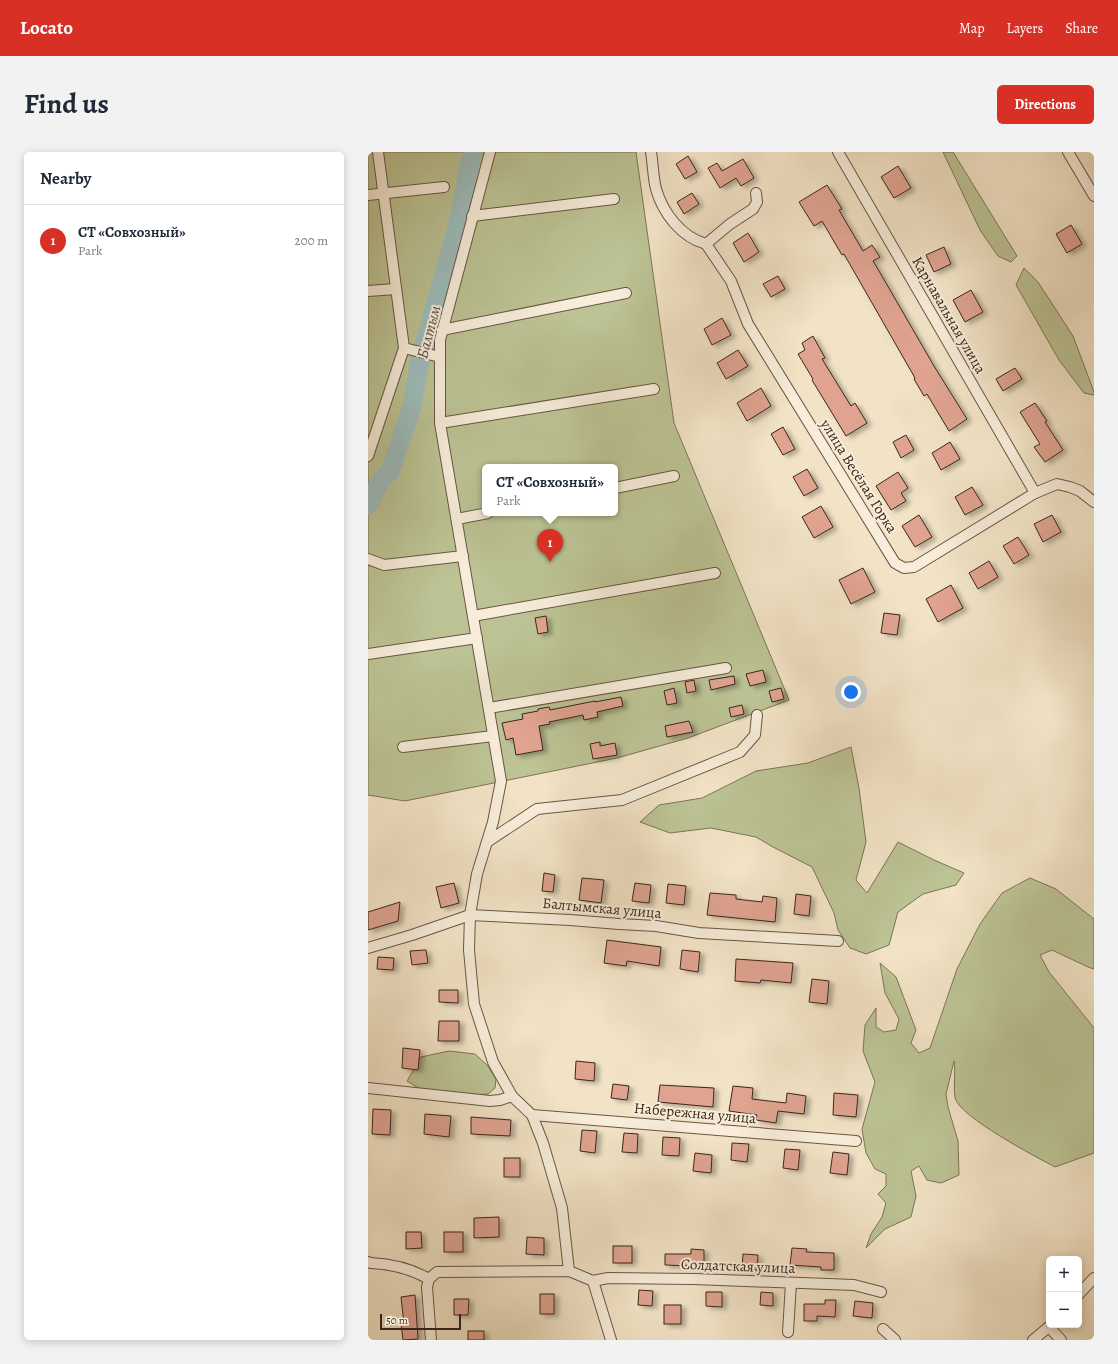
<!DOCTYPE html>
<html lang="en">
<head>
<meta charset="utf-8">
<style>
	:root { --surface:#fff; --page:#f2f2f3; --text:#1f2937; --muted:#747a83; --line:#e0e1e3; --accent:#d93025 }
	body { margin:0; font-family:Alegreya,serif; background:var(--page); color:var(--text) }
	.controls { position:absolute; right:12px; bottom:12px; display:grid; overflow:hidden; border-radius:6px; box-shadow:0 2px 10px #0003 }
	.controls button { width:36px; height:36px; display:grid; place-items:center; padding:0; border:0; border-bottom:1px solid var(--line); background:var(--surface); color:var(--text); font:20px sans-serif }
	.scale { position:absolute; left:12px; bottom:10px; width:81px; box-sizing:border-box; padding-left:4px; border:2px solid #3c261b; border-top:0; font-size:11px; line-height:14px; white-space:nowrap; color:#3c261b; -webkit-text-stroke:3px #f7edda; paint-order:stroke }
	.you { position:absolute; left:483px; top:540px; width:14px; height:14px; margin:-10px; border:3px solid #fff; border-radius:50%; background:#1a73e8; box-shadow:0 0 0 6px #1a73e833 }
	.badge { display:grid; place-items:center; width:26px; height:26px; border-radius:50%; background:var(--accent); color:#fff; font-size:13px; font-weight:700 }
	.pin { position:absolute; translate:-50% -33px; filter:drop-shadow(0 1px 2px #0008) }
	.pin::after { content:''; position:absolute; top:21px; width:14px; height:12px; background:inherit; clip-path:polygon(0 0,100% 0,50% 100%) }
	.popup { position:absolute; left:114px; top:312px; width:136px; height:52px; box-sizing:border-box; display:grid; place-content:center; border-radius:6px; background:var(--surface); filter:drop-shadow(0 1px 3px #0005); font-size:13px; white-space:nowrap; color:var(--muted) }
	.popup b { font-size:15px; color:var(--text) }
	.popup::after { content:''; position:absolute; left:50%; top:100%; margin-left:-8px; border:8px solid transparent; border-top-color:var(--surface) }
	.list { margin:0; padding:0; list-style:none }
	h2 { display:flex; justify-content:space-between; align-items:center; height:52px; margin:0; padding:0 16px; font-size:17px }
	h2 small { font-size:13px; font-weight:400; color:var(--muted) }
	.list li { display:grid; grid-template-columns:26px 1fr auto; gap:12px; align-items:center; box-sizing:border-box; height:72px; padding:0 16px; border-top:1px solid var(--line) }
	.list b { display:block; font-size:15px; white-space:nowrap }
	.list p { margin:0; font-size:13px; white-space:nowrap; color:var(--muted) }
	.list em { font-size:13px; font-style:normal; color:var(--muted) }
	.map { position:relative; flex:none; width:726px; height:1188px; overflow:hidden; border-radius:6px }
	header { display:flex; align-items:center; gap:24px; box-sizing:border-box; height:56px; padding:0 20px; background:var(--accent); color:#fff }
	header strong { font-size:19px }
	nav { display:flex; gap:22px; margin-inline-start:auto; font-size:14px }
	.intro { display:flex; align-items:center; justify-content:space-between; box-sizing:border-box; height:96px; padding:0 24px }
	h1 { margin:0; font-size:28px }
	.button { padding:10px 18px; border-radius:6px; background:var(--accent); color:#fff; font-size:14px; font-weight:700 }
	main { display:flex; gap:24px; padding:0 24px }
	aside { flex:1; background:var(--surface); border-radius:6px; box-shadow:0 2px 10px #0003 }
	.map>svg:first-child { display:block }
	.green { fill:#bcc394; stroke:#7c7458; fill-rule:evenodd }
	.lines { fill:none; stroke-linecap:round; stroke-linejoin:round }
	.river { stroke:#9dbdbc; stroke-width:19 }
	.building { fill:#dfa390; stroke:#3c261b; filter:url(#shadow) }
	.minor-casing { stroke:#6a5546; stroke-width:12 }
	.minor { stroke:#f7edda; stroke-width:10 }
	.labels { text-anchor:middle; stroke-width:4; stroke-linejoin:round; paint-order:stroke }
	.street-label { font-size:15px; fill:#3c261b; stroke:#f7edda }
	.water-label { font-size:16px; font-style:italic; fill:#59534b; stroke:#f7edda }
</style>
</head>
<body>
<header>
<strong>Locato</strong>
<nav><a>Map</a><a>Layers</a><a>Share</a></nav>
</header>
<div class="intro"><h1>Find us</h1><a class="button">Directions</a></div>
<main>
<aside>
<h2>Nearby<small></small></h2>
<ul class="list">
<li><span class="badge">1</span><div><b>СТ «Совхозный»</b><p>Park</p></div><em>200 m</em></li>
</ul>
</aside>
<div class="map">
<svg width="726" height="1188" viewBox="0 0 726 1188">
	<defs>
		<filter id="shadow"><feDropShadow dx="4.5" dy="2.5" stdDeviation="2" flood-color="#0004"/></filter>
	</defs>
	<rect width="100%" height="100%" fill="#f2e3c6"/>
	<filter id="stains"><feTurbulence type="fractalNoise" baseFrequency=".005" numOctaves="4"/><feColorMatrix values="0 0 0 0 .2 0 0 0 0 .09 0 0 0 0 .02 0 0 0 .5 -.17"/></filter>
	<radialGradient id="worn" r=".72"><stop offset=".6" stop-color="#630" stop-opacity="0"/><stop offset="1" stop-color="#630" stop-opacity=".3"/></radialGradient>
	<g class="green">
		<path d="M0,0h268l38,271 115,277 -101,38 -71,20 -212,43 -37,-6zM117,315h130v46h-130z"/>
		<path d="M575,0h10l64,104 -6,6 -13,-6 -18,-26z"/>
		<path d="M656,116l14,14 35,54 21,56v3l-10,-2 -25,-33 -43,-75z"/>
		<path d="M483,595l8,41 7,54 -10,38 11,13 31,-51 36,18 30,13 -8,12 -33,9 -25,18 -9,33 -23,9 -16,-6 -12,-18 -4,-17 -22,-46 -39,-20 -17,-10 -45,-9 -41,5 -30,-11 19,-17 43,-7 54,-27 52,-8z"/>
		<path d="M662,726l26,11 38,30v50l-6,-2 -36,-17 -12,5 9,17 45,56v125l-39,14c-19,-10 -95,-50 -100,-69 -2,-12 1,-25 -1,-37l-8,33 2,13 10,34 1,34 -18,8 -14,-3 -8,-14 -8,5 5,25 -5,21 -26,12 -19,19 5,-14 11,-17 4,-14 -8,-9 8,-8v-12l-11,-5 -9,-16 -4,-24 13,-47 -12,-31 2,-26 11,-17v19l8,5 12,-2 3,-11 -14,-26 -5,-30 16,14 20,53 -5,13 8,10 11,-5 27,-79 23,-45 22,-31z"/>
		<path d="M81,899l26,3 12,11 9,14 -1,9 -7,6 -17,1 -51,-6 -13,-8 14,-24z"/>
	</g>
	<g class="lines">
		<path class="river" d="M0,353l13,-25 9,-8 22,-66 8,-46 38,-136 11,-57 4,-15"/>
	</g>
	<g class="building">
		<path d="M320,4l9,16 -12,7 -9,-15z"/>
		<path d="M375,7l11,19 -13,8 -5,-8 -16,10 -12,-20 9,-5 5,8z"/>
		<path d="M530,14l13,22 -17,10 -13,-21z"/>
		<path d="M459,33l15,24 -3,1 24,41 9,-6 8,12 -7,4 6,10 55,95 33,53 -18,12 -22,-37 -3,2 -10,-17 1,-1 -71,-124 -2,1 -20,-34 -8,5 -15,-24z"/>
		<path d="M324,41l7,11 -15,10 -7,-12z"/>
		<path d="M703,73l11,19 -15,9 -11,-19z"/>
		<path d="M380,81l11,19 -15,10 -11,-19z"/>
		<path d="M576,95l7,17 -17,8 -8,-17z"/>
		<path d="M410,124l7,13 -14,8 -8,-13z"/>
		<path d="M603,138l12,22 -18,10 -12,-22z"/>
		<path d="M354,166l9,17 -19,10 -8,-16z"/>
		<path d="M445,184l12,22 -3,1 29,47 4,-3 12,20 -21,13 -34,-56 1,-1 -15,-25 7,-4 -3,-7z"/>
		<path d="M370,198l10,16 -22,13 -9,-16z"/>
		<path d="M647,216l7,11 -19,12 -7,-12z"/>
		<path d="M393,236l10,18 -24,15 -10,-18z"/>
		<path d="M667,251l12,18 -2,1 18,28 -18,12 -11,-15 6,-3 -20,-32z"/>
		<path d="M415,275l12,22 -12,6 -12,-21z"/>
		<path d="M538,283l8,15 -13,8 -8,-16z"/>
		<path d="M582,290l10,17 -19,11 -9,-17z"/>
		<path d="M439,317l11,19 -14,8 -11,-19z"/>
		<path d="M530,320l10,16 -7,5 5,8 -15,9 -15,-24z"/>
		<path d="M604,335l11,18 -18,10 -10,-18z"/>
		<path d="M453,354l12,21 -19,11 -12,-21z"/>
		<path d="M551,363l13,22 -17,10 -13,-21z"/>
		<path d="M684,363l9,17 -18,10 -9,-18z"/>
		<path d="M650,385l11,18 -15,9 -11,-18z"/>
		<path d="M621,409l9,16 -20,12 -9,-16z"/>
		<path d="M495,416l12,24 -24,12 -12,-24z"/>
		<path d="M583,433l12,23 -25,14 -12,-23z"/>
		<path d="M516,461l16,2 -3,20 -16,-2z"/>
		<path d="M178,464l2,16 -10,2 -3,-16z"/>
		<path d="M395,518l3,12 -16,4 -4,-12z"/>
		<path d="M366,524l1,8 -24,6 -2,-10z"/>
		<path d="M326,528l2,11 -9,2 -2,-11z"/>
		<path d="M306,536l3,15 -10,2 -3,-14z"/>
		<path d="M413,536l3,11 -12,3 -3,-11z"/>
		<path d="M253,545l2,9 -26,6 1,5 -14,3 -1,-5 -34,7 1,2 -11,2 4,24 -27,5 -3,-17 -7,2 -4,-17 21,-4 -1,-5 16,-3v-2l11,-2 1,3 45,-9v1z"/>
		<path d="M374,553l2,9 -13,3 -2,-9z"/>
		<path d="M321,569l4,11 -26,5 -2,-11z"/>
		<path d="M232,590v4l15,-3 2,12 -24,4 -3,-15z"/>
		<path d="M176,721l11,2 -2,17 -11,-1z"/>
		<path d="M214,726l22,2 -3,23 -22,-3z"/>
		<path d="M86,731l5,20 -18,5 -5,-21z"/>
		<path d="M267,731l16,2 -2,18 -17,-2z"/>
		<path d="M300,732l18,2 -2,19 -18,-2z"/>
		<path d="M342,741l26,2v4l26,3 1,-6 14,2 -2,24 -68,-7z"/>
		<path d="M428,742l15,2 -2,20 -15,-2z"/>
		<path d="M32,750l-2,19 -30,9v-18z"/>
		<path d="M239,788l54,7 -2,19 -32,-5 -1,5 -22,-3z"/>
		<path d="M58,798l2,13 -16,2 -2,-14z"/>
		<path d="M314,798l18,2 -2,20 -18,-3z"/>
		<path d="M10,805l16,1 -1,12 -16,-1z"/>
		<path d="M368,807l57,4 -2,20 -30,-3 -1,3 -25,-2z"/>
		<path d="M444,827l17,2 -2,23 -18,-2z"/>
		<path d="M71,838h19v13l-19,-1z"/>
		<path d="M71,869h20v20h-21z"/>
		<path d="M35,896l17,2 -2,20 -16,-2z"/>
		<path d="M208,909l19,2 -1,18 -19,-2z"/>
		<path d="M245,932l16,2 -2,14 -16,-2z"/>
		<path d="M292,933l54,3 -1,19 -55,-5z"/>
		<path d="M365,934l20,2 -1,11 34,4 1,-10 19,3 -2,18 -26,-3 -2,12 -20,-3 1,-5 -28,-4z"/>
		<path d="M466,941l24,2 -2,22 -23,-2z"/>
		<path d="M5,957l18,1 -1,25 -18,-1z"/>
		<path d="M57,962l26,2 -2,21 -25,-3z"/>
		<path d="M103,965l40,3 -1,16 -39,-2z"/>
		<path d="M214,978l15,1 -2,22 -15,-2z"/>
		<path d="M256,981l14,1 -1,19 -15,-1z"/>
		<path d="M295,985l17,1 -1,18 -17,-1z"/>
		<path d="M364,991l17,1 -2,18 -16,-2z"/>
		<path d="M417,997l15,1 -2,20 -15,-2z"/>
		<path d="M465,1000l16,2 -2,21 -17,-2z"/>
		<path d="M327,1001l17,2 -1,18 -18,-2z"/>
		<rect x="136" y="1006" width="16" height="19"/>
		<path d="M131,1065v20l-25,1v-20z"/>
		<path d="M38,1080h15l1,16 -16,1z"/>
		<rect x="76" y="1080" width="19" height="20"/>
		<path d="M159,1085l17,1v17l-18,-1z"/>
		<rect x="245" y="1094" width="19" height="17"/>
		<path d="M424,1096l15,1 -1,3 28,1v17h-13v-3l-31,-2z"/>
		<path d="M323,1097l13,1v18l-13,-1v-1l-26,-1v-11h26z"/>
		<path d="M375,1102l15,1 -1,15 -15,-1z"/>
		<path d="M271,1138l14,1 -1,15 -14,-1z"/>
		<path d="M338,1140h16v15l-16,-1z"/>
		<path d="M393,1140l12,1v13l-13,-1z"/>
		<rect x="172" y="1142" width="14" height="20"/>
		<path d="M47,1143l3,44 -15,1 -2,-16h3l-3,-27z"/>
		<path d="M86,1147h15l-1,16h-14z"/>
		<path d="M457,1148h11l-1,17 -18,-1v5h-13v-17h21z"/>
		<path d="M487,1149l18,2 -1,15 -19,-2z"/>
		<rect x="296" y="1153" width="17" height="19"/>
		<rect x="100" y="1179" width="16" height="9"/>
	</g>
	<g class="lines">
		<g class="minor-casing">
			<g id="minor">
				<path d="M122,0l-50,188v83l61,358 -8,41 -16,52 -7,41 -1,35 5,54 19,58 19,34 20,19 11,28 19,65 7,63"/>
				<path d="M283,0c2,12 2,25 5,37 7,24 25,48 50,55"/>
				<path d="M470,0l197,341"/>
				<path d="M700,0l26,44"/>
				<path d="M0,43l76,-8"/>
				<path d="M104,64l142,-17"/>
				<path d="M338,92l25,37 17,43 147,239 9,5 10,-1 121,-74 22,-9 13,3 10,4 14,11"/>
				<path d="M338,92l24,-20 23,-15 4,-7 -1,-9"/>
				<path d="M0,139l28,-2"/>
				<path d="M74,178l184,-37"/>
				<path d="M36,196l36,9"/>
				<path d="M72,271l214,-34"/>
				<path d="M0,304l36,-108 -26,-196"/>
				<path d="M247,336l59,-12"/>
				<path d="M89,367l31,-6"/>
				<path d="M0,407l16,6 79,-9"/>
				<path d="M105,464l242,-43"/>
				<path d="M0,502l109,-16"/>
				<path d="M121,556l237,-40"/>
				<path d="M35,595l90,-11"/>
				<path d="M119,690l50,-33 85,-9 118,-48 15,-17 2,-20"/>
				<path d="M0,796l44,-13 58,-20 100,5 49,4 37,2 43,7 139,8"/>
				<path d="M0,936l122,13 10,-1 12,-4"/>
				<path d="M164,963l324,26"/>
				<path d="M0,1110l3,1c21,1 39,5 58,16"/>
				<path d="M225,1129l18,59"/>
				<path d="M711,1142l15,-16"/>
				<path d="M681,1175l12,13"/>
				<path d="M515,1177l12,11"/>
				<path d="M420,1180l3,-49"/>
				<path d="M63,1188l-4,-53 2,-8 8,-7 132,-1 24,10 15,-3 86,1 160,6 27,7"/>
				<path d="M665,1188l18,-15"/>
			</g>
		</g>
		<use href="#minor" class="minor"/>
	</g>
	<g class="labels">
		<g class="street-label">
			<text transform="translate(581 163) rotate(60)" y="5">Карнавальная улица</text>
			<text transform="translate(491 324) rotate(58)" y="5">улица Весёлая Горка</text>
			<text transform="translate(234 756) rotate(5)" y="5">Балтымская улица</text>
			<text transform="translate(327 961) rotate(5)" y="5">Набережная улица</text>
			<text transform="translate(370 1114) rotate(2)" y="5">Солдатская улица</text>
		</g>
		<g class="water-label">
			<text transform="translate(60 180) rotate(-75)" y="6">Балтым</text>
		</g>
	</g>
	<rect width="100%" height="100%" filter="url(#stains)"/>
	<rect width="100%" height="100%" fill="url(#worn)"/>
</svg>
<div class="controls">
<button>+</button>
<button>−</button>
</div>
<div class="scale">50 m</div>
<div class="you"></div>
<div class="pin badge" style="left:182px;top:410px">1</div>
<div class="popup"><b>СТ «Совхозный»</b>Park</div>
</div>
</main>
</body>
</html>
